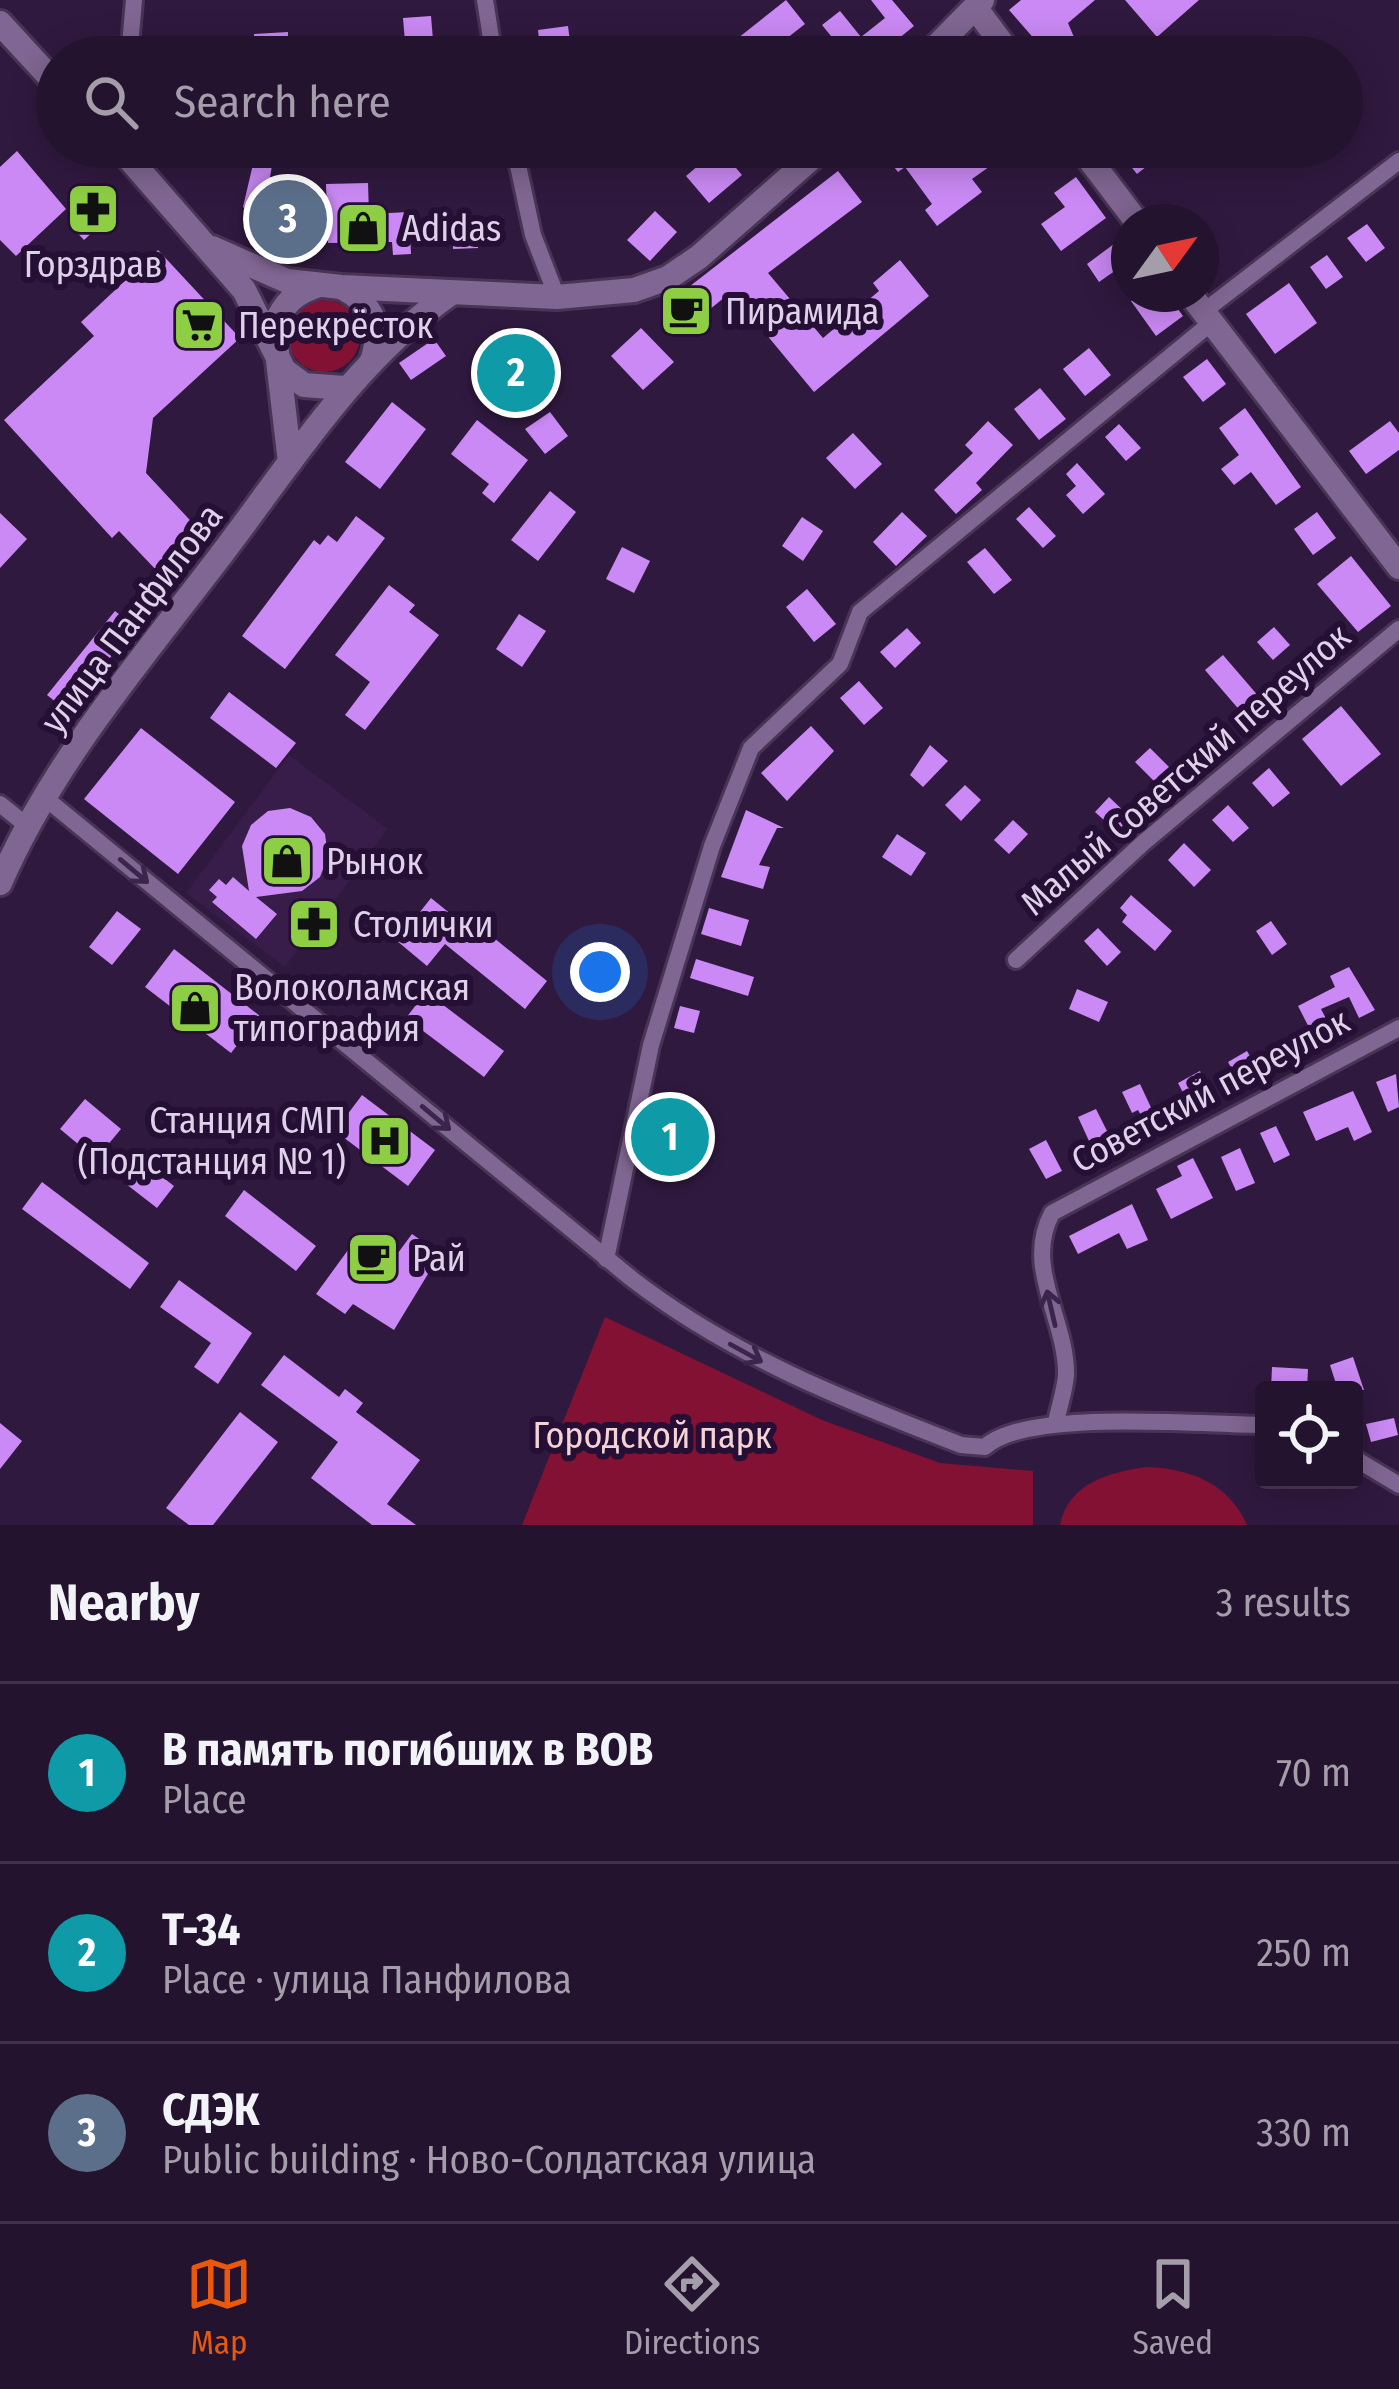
<!DOCTYPE html>
<html lang="en">
<head>
<meta charset="utf-8">
<style>
	:root { --surface:#24132f; --page:#2c1c37; --text:#f1f3f6; --muted:#a39eaa; --line:#41324b; --accent:#ea580c }
	body { margin:0; font-family:"Fira Sans Condensed",sans-serif; background:var(--page); color:var(--text) }
	.controls { position:absolute; right:36px; bottom:36px; display:grid; overflow:hidden; border-radius:12px; box-shadow:0 6px 30px #0003 }
	.controls button { width:108px; height:108px; display:grid; place-items:center; padding:0; border:0; border-bottom:3px solid var(--line); background:var(--surface); color:var(--text); font:60px sans-serif }
	.compass { position:absolute; left:1111px; top:204px; width:108px; height:108px; border-radius:50%; background:var(--surface); box-shadow:0 6px 30px #0003; rotate:57deg }
	.you { position:absolute; left:600px; top:972px; width:42px; height:42px; margin:-30px; border:9px solid #fff; border-radius:50%; background:#1a73e8; box-shadow:0 0 0 18px #1a73e833 }
	.badge { display:grid; place-items:center; width:78px; height:78px; border-radius:50%; background:var(--accent); color:#fff; font-size:39px; font-weight:700 }
	.pin { position:absolute; translate:-50% -50%; border:6px solid #fff; box-shadow:0 3px 12px #0006 }
	.list { margin:0; padding:0; list-style:none }
	h2 { display:flex; justify-content:space-between; align-items:center; height:156px; margin:0; padding:0 48px; font-size:51px }
	h2 small { font-size:39px; font-weight:400; color:var(--muted) }
	.list li { display:grid; grid-template-columns:78px 1fr auto; gap:36px; align-items:center; box-sizing:border-box; height:180px; padding:0 48px; border-top:3px solid var(--line) }
	.list b { display:block; font-size:45px; white-space:nowrap }
	.list p { margin:0; font-size:39px; white-space:nowrap; color:var(--muted) }
	.list em { font-size:39px; font-style:normal; color:var(--muted) }
	.icon { flex:none; width:66px; height:66px; fill:none; stroke:currentColor; stroke-width:2; stroke-linecap:round; stroke-linejoin:round }
	.map { position:relative; flex:none; width:1399px; height:1525px; overflow:hidden }
	.search { position:absolute; background:var(--surface); box-shadow:0 6px 30px #0003; left:36px; right:36px; top:36px; height:132px; display:flex; align-items:center; gap:30px; box-sizing:border-box; padding:0 42px; border-radius:66px; color:var(--muted); font-size:45px }
	.sheet { height:696px; background:var(--surface) }
	nav { display:flex; justify-content:space-around; align-items:center; box-sizing:border-box; height:168px; border-top:3px solid var(--line); background:var(--surface); font-size:33px; color:var(--muted) }
	nav a { display:grid; justify-items:center; gap:6px }
	nav .on { color:var(--accent) }
	.map>svg:first-child { display:block }
	.built { fill:#381c49 }
	.green { fill:#831133 }
	.building { fill:#ca89f4 }
	.lines { fill:none; stroke-linecap:round; stroke-linejoin:round }
	.street-casing { stroke:#483454; stroke-width:22 }
	.secondary-casing { stroke:#483454; stroke-width:30 }
	.street { stroke:#806692; stroke-width:16 }
	.secondary { stroke:#806692; stroke-width:24 }
	.oneway { stroke:#3c254c }
	.labels { text-anchor:middle; stroke-width:12; stroke-linejoin:round; paint-order:stroke }
	.poi-label { font-size:36px; fill:#dfd1ea; stroke:#260f34; text-anchor:start }
	.street-label { font-size:36px; fill:#dfd1ea; stroke:#260f34 }
	.park-label { font-size:36px; fill:#f4d2d5; stroke:#260f34 }
</style>
</head>
<body>
<div class="map">
<svg width="1399" height="1525" viewBox="0 0 1399 1525">
	<rect width="100%" height="100%" fill="#30193f"/>
	<path class="built" d="M289,755l99,74 -103,138 -99,-74z"/>
	<g class="green">
		<circle cx="324" cy="336" r="36"/>
		<path d="M605,1317l217,103 118,43 93,8v54h-511z"/>
		<path d="M1147,1467c44,2 81,16 100,58h-187c8,-42 50,-53 87,-58z"/>
	</g>
	<g class="building">
		<path d="M786,0l19,24 -42,33h-49z"/>
		<path d="M871,0h21l22,26 -38,31h-28l-26,-32 18,-14 21,26 24,-19z"/>
		<path d="M1021,0h74l-27,23 11,26 -9,8h-20l-41,-47z"/>
		<path d="M1125,0h74l-42,37z"/>
		<path d="M431,16l3,36 -28,2 -3,-36z"/>
		<path d="M568,26l4,31h-31l-3,-27z"/>
		<path d="M288,32v23l-33,1 -1,-22z"/>
		<path d="M211,37l1,20h-35l-1,-19z"/>
		<path d="M257,147l18,2 -5,28 39,6 -7,42 -46,-8 -13,-10z"/>
		<path d="M902,147h115l-45,32 10,13 -45,34 -12,-16 7,-6 -27,-37 -7,5 -11,-14z"/>
		<path d="M1115,147h56l-34,27z"/>
		<path d="M719,148l23,27 -33,28 -23,-27z"/>
		<path d="M17,151l49,58 -50,47 -16,-16v-73z"/>
		<path d="M838,171l24,31 -94,71 55,65 56,-47 -6,-8 27,-23 29,36 -115,96 -83,-100 -44,36 -20,-24z"/>
		<path d="M1076,177l30,41 -45,33 -20,-27 24,-17 -11,-14z"/>
		<path d="M368,183l1,31 40,-2 2,42 -18,1 -1,-13 -64,1 -2,-59z"/>
		<path d="M97,200l14,15 -27,25 -14,-15z"/>
		<path d="M655,211l22,21 -27,29 -23,-21z"/>
		<path d="M1367,224l18,24 -19,14 -19,-24z"/>
		<path d="M477,227l1,21 -25,1v-21z"/>
		<path d="M1122,238l7,23 -30,21 -12,-18z"/>
		<path d="M158,250l82,88 -87,80 -7,55 55,59 -43,40 -39,-41 -7,7 -108,-118 90,-84 -13,-14z"/>
		<path d="M1327,255l16,22 -17,12 -16,-22z"/>
		<path d="M1289,283l28,40 -42,31 -29,-40z"/>
		<path d="M1141,294h26l16,22 -27,20 -25,-35z"/>
		<path d="M641,328l33,34 -31,28 -32,-34z"/>
		<path d="M434,339l12,17 -35,24 -12,-17z"/>
		<path d="M1089,348l22,27 -26,21 -22,-27z"/>
		<path d="M1207,359l19,25 -23,18 -20,-25z"/>
		<path d="M1040,388l26,31 -27,21 -25,-31z"/>
		<path d="M392,402l34,27 -46,60 -35,-27z"/>
		<path d="M1245,408l56,79 -25,18 -25,-33 -17,13 -13,-16 18,-14 -20,-27z"/>
		<path d="M550,412l18,24 -23,18 -20,-25z"/>
		<path d="M477,420l51,40 -34,43 -12,-10 7,-9 -38,-30z"/>
		<path d="M988,421l25,24 -37,38 6,7 -26,24 -22,-24 39,-37 -8,-8z"/>
		<path d="M1390,421l9,12v17l-33,24 -17,-23z"/>
		<path d="M1119,424l22,24 -15,13 -21,-24z"/>
		<path d="M853,433l29,31 -27,25 -29,-31z"/>
		<path d="M1077,463l28,31 -22,20 -17,-19 10,-9 -10,-12z"/>
		<path d="M550,491l26,21 -38,49 -27,-21z"/>
		<path d="M1029,507l27,29 -13,12 -27,-29z"/>
		<path d="M902,512l25,24 -31,30 -23,-24z"/>
		<path d="M1317,512l19,26 -23,17 -19,-26z"/>
		<path d="M0,513l27,26 -27,29z"/>
		<path d="M356,516l29,22 -100,131 -43,-33 72,-96 6,5 8,-10 9,7z"/>
		<path d="M802,517l21,14 -20,30 -21,-15z"/>
		<path d="M622,547l28,14 -16,32 -28,-14z"/>
		<path d="M985,548l27,32 -18,14 -27,-32z"/>
		<path d="M1351,556l40,50 -33,26 -41,-48z"/>
		<path d="M389,585l26,20 -6,7 30,23 -74,95 -20,-15 25,-33 -35,-27z"/>
		<path d="M807,589l29,35 -22,18 -28,-35z"/>
		<path d="M115,611l20,16 -68,84 -20,-16z"/>
		<path d="M519,614l27,17 -24,36 -26,-18z"/>
		<path d="M1274,627l16,18 -17,15 -16,-18z"/>
		<path d="M907,628l14,15 -26,25 -15,-16z"/>
		<path d="M1223,655l43,50 -18,15 -43,-50z"/>
		<path d="M859,681l24,27 -19,17 -24,-27z"/>
		<path d="M229,692l67,51 -20,25 -66,-50z"/>
		<path d="M1341,706l40,48 -40,32 -39,-47z"/>
		<path d="M811,726l23,25 -47,50 -26,-28z"/>
		<path d="M141,728l94,74 -57,72 -94,-75z"/>
		<path d="M930,745l18,16 -25,26 -13,-12z"/>
		<path d="M1150,748l23,23 -15,14 -23,-23z"/>
		<path d="M1269,768l21,25 -17,14 -21,-24z"/>
		<path d="M965,785l16,15 -20,21 -16,-16z"/>
		<path d="M1109,797l21,20 -13,15 -22,-20z"/>
		<path d="M1228,805l21,23 -16,14 -21,-22z"/>
		<path d="M290,808l21,9 14,17 3,22 -8,21 -18,14 -46,6 21,17 -21,25 -44,-37 5,-5 -8,-7 10,-11 7,6 7,-8 16,14 -7,-45 9,-21 17,-14z"/>
		<path d="M746,810l38,18h-7l-18,37 11,2 -7,22 -42,-12z"/>
		<path d="M1013,820l15,14 -19,20 -15,-14z"/>
		<path d="M897,834l29,19 -15,23 -29,-19z"/>
		<path d="M1184,843l27,27 -17,17 -26,-27z"/>
		<path d="M1061,861l16,13 -17,23 -17,-13z"/>
		<path d="M1131,895l41,36 -17,20 -33,-29 5,-7 -7,-7z"/>
		<path d="M431,898l42,34 5,-7 69,56 -22,28 -80,-65 -18,22 -30,-25z"/>
		<path d="M709,908l40,12 -8,26 -40,-12z"/>
		<path d="M117,911l24,18 -29,36 -23,-18z"/>
		<path d="M1271,921l16,23 -15,11 -16,-24z"/>
		<path d="M1098,928l23,24 -14,14 -23,-25z"/>
		<path d="M174,949l86,67 -29,37 -86,-66z"/>
		<path d="M696,959l58,18 -6,19 -58,-18z"/>
		<path d="M1349,967l26,43 -16,8 -10,-21 -28,12 13,25 -17,9 -19,-37 37,-19 -5,-11z"/>
		<path d="M1077,989l31,13 -9,20 -30,-13z"/>
		<path d="M426,992l78,59 -20,26 -78,-59z"/>
		<path d="M680,1006l20,5 -6,22 -20,-5z"/>
		<path d="M1247,1051l12,21 -20,10 -11,-20z"/>
		<path d="M1200,1071l12,23 -22,12 -12,-23z"/>
		<path d="M1396,1074l3,33 -11,5 -12,-30z"/>
		<path d="M1140,1084l15,32 -11,5 -6,-11 -6,3 -10,-21z"/>
		<path d="M1353,1091l19,41 -18,9 -6,-14 -32,14 -13,-29z"/>
		<path d="M362,1095l73,55 -27,36 -73,-55z"/>
		<path d="M85,1099l36,30 -25,30 -36,-30z"/>
		<path d="M1096,1109l18,36 -19,9 -17,-37z"/>
		<path d="M1276,1126l14,29 -16,8 -14,-30z"/>
		<path d="M1046,1140l16,31 -16,8 -17,-30z"/>
		<path d="M1240,1148l15,35 -19,8 -15,-34z"/>
		<path d="M1193,1158l20,40 -42,21 -15,-30 26,-13 -5,-10z"/>
		<path d="M143,1162l31,24 -17,22 -31,-24z"/>
		<path d="M42,1182l107,81 -19,26 -108,-80z"/>
		<path d="M244,1190l72,56 -20,25 -71,-55z"/>
		<path d="M1132,1204l16,36 -21,9 -8,-16 -41,21 -9,-18z"/>
		<path d="M412,1234l34,24 -10,15 -5,-4 -37,61 -41,-26 -8,10 -29,-20 32,-44 17,12 10,-14 17,13z"/>
		<path d="M179,1280l73,53 -34,51 -24,-17 17,-24 -51,-36z"/>
		<path d="M284,1355l55,42 6,-8 18,14 -7,9 64,48 -33,44 29,21h-44l-61,-47 27,-36 -77,-57z"/>
		<path d="M1353,1357l11,33h-26l-8,-25z"/>
		<path d="M1272,1367l36,2 -1,21h-36z"/>
		<path d="M240,1412l38,30 -65,83h-24l-23,-17z"/>
		<path d="M1394,1418l4,17 -27,7 -5,-18z"/>
		<path d="M0,1423l22,18 -22,28z"/>
	</g>
	<g class="lines">
		<g class="street-casing">
			<g id="street">
				<path d="M485,0l9,57"/>
				<path d="M129,57l5,-57"/>
				<path d="M514,147l19,88 24,62"/>
				<path d="M1203,312l196,-151"/>
				<path d="M44,797l588,482c100,77 212,121 329,166l24,2c42,-39 217,-22 279,-22"/>
				<path d="M0,804l26,21"/>
				<path d="M1016,960l127,-117 256,-214"/>
				<path d="M606,1259l45,-214 61,-199 39,-98 89,-84 20,-52 351,-289"/>
				<path d="M1056,1422c3,-15 9,-32 10,-47 1,-55 -43,-108 -14,-162l347,-185"/>
				<path d="M1354,1458l45,27"/>
			</g>
		</g>
		<g class="secondary-casing">
			<g id="secondary">
				<path d="M977,10l35,47"/>
				<path d="M0,23l57,62"/>
				<path d="M926,57l56,-57"/>
				<path d="M119,147l125,143 40,80 20,15 40,3"/>
				<path d="M1080,147l57,75"/>
				<path d="M212,248l75,33 54,6 216,10 77,-7 34,-12 31,-21 125,-110"/>
				<path d="M343,288c30,16 41,43 28,75"/>
				<path d="M1190,294l209,273"/>
				<path d="M290,462l-16,-135c10,-24 20,-34 45,-42"/>
				<path d="M0,883c52,-120 142,-224 221,-328 71,-93 132,-193 229,-261"/>
			</g>
		</g>
		<use href="#street" class="street"/>
		<use href="#secondary" class="secondary"/>
	</g>
	<defs><path id="oneway-shaft" d="M-6 0H5M1.5-3L5.5 0L1.5 3" fill="none" stroke-width="1.6" stroke-linecap="round" stroke-linejoin="round" transform="scale(3)"/></defs>
	<g class="oneway">
		<use href="#oneway-shaft" transform="translate(134 871) rotate(40)"/>
		<use href="#oneway-shaft" transform="translate(436 1118) rotate(40)"/>
		<use href="#oneway-shaft" transform="translate(1051 1308) rotate(-103)"/>
		<use href="#oneway-shaft" transform="translate(746 1353) rotate(29)"/>
	</g>
	<defs>
		<g id="pharmacy-square" transform="scale(2.7)"><rect x="-9" y="-9" width="18" height="18" rx="4" fill="#8dce44" stroke="#260f34"/><path d="M-2-6h4v4h4v4h-4v4h-4v-4h-4v-4h4Z" fill="#111"/></g>
		<g id="shop-square" transform="scale(2.7)"><rect x="-9" y="-9" width="18" height="18" rx="4" fill="#8dce44" stroke="#260f34"/><path d="M-5-2.5h2.3a2.7 3.5 0 0 1 5.4 0H5L5.5 6h-11ZM-1.5-2.5h3a1.5 2.3 0 0 0-3 0Z" fill="#111"/></g>
		<g id="cafe-square" transform="scale(2.7)"><rect x="-9" y="-9" width="18" height="18" rx="4" fill="#8dce44" stroke="#260f34"/><path d="M-5.5-4.5H6V0H3Q3 3.5 0 3.5H-2.5Q-5.5 3.5-5.5 0ZM3-3.2v2h1.7v-2ZM-6 4.5H4V6H-6Z" fill="#111"/></g>
		<g id="supermarket-square" transform="scale(2.7)"><rect x="-9" y="-9" width="18" height="18" rx="4" fill="#8dce44" stroke="#260f34"/><path d="M-6-5.5h2.5l.6 2H6L4.5 2H-2.5L-4.4-4H-6ZM-1.5 3.2a1.3 1.3 0 1 0 .1 0ZM3 3.2a1.3 1.3 0 1 0 .1 0Z" fill="#111"/></g>
		<g id="hospital-square" transform="scale(2.7)"><rect x="-9" y="-9" width="18" height="18" rx="4" fill="#8dce44" stroke="#260f34"/><path d="M-5-5h3v3.5h4V-5h3V5h-3V1.5h-4V5h-3Z" fill="#111"/></g>
	</defs>
	<g fill-rule="evenodd">
		<use href="#pharmacy-square" x="93" y="209"/>
		<use href="#shop-square" x="363" y="228"/>
		<use href="#cafe-square" x="686" y="311"/>
		<use href="#supermarket-square" x="199" y="325"/>
		<use href="#shop-square" x="287" y="861"/>
		<use href="#pharmacy-square" x="314" y="924"/>
		<use href="#shop-square" x="195" y="1008"/>
		<use href="#hospital-square" x="385" y="1141"/>
		<use href="#cafe-square" x="373" y="1258"/>
	</g>
	<g class="labels">
		<g class="poi-label">
			<text x="402" y="241">Adidas</text>
			<text x="93" y="277" text-anchor="middle">Горздрав</text>
			<text x="725" y="324">Пирамида</text>
			<text x="238" y="338">Перекрёсток</text>
			<text x="326" y="874">Рынок</text>
			<text x="353" y="937">Столички</text>
			<text x="234" y="1000">Волоколамская<tspan x="234" dy="41">типография</tspan></text>
			<text x="346" y="1133" text-anchor="end">Станция СМП<tspan x="346" dy="41">(Подстанция № 1)</tspan></text>
			<text x="412" y="1271">Рай</text>
		</g>
		<g class="street-label">
			<text transform="translate(131 618) rotate(-53)" y="13">улица Панфилова</text>
			<text transform="translate(1185 769) rotate(-41)" y="13">Малый Советский переулок</text>
			<text transform="translate(1210 1090) rotate(-28)" y="13">Советский переулок</text>
		</g>
		<g class="park-label">
			<text x="652" y="1448">Городской парк</text>
		</g>
	</g>
</svg>
<div class="controls">
<button><svg class="icon" aria-label="locate" viewBox="0 0 24 24"><circle cx="12" cy="12" r="6"/><path d="M12 2v4M12 18v4M2 12h4M18 12h4"/></svg></button>
</div>
<svg class="compass" viewBox="-18 -18 36 36"><path d="M0-13l5 13h-10z" fill="#e53935"/><path d="M0 13l5-13h-10z" fill="#a39eaa"/></svg>
<div class="you"></div>
<div class="pin badge" style="left:670px;top:1137px;background:#0f9aa8">1</div>
<div class="pin badge" style="left:516px;top:373px;background:#0f9aa8">2</div>
<div class="pin badge" style="left:288px;top:219px;background:#5c6f8a">3</div>
<div class="search"><svg class="icon" aria-label="search" viewBox="0 0 24 24"><circle cx="10" cy="10" r="6"/><path d="M15 15l6 6"/></svg>Search here</div>
</div>
<section class="sheet">
<h2>Nearby<small>3 results</small></h2>
<ul class="list">
<li><span class="badge" style="background:#0f9aa8">1</span><div><b>В память погибших в ВОВ</b><p>Place</p></div><em>70 m</em></li>
<li><span class="badge" style="background:#0f9aa8">2</span><div><b>Т-34</b><p>Place · улица Панфилова</p></div><em>250 m</em></li>
<li><span class="badge" style="background:#5c6f8a">3</span><div><b>СДЭК</b><p>Public building · Ново-Солдатская улица</p></div><em>330 m</em></li>
</ul>
</section>
<nav>
<a class="on"><svg class="icon" aria-label="map" viewBox="0 0 24 24"><path d="M3 6l6-2 6 2 6-2v14l-6 2-6-2-6 2zM9 4v14M15 6v14"/></svg>Map</a>
<a><svg class="icon" aria-label="directions" viewBox="0 0 24 24"><path d="M12 3l9 9-9 9-9-9zM9 14v-3h6M13 9l2 2-2 2"/></svg>Directions</a>
<a><svg class="icon" aria-label="saved" viewBox="0 0 24 24"><path d="M7 4h10v16l-5-4-5 4z"/></svg>Saved</a>
</nav>
</body>
</html>
